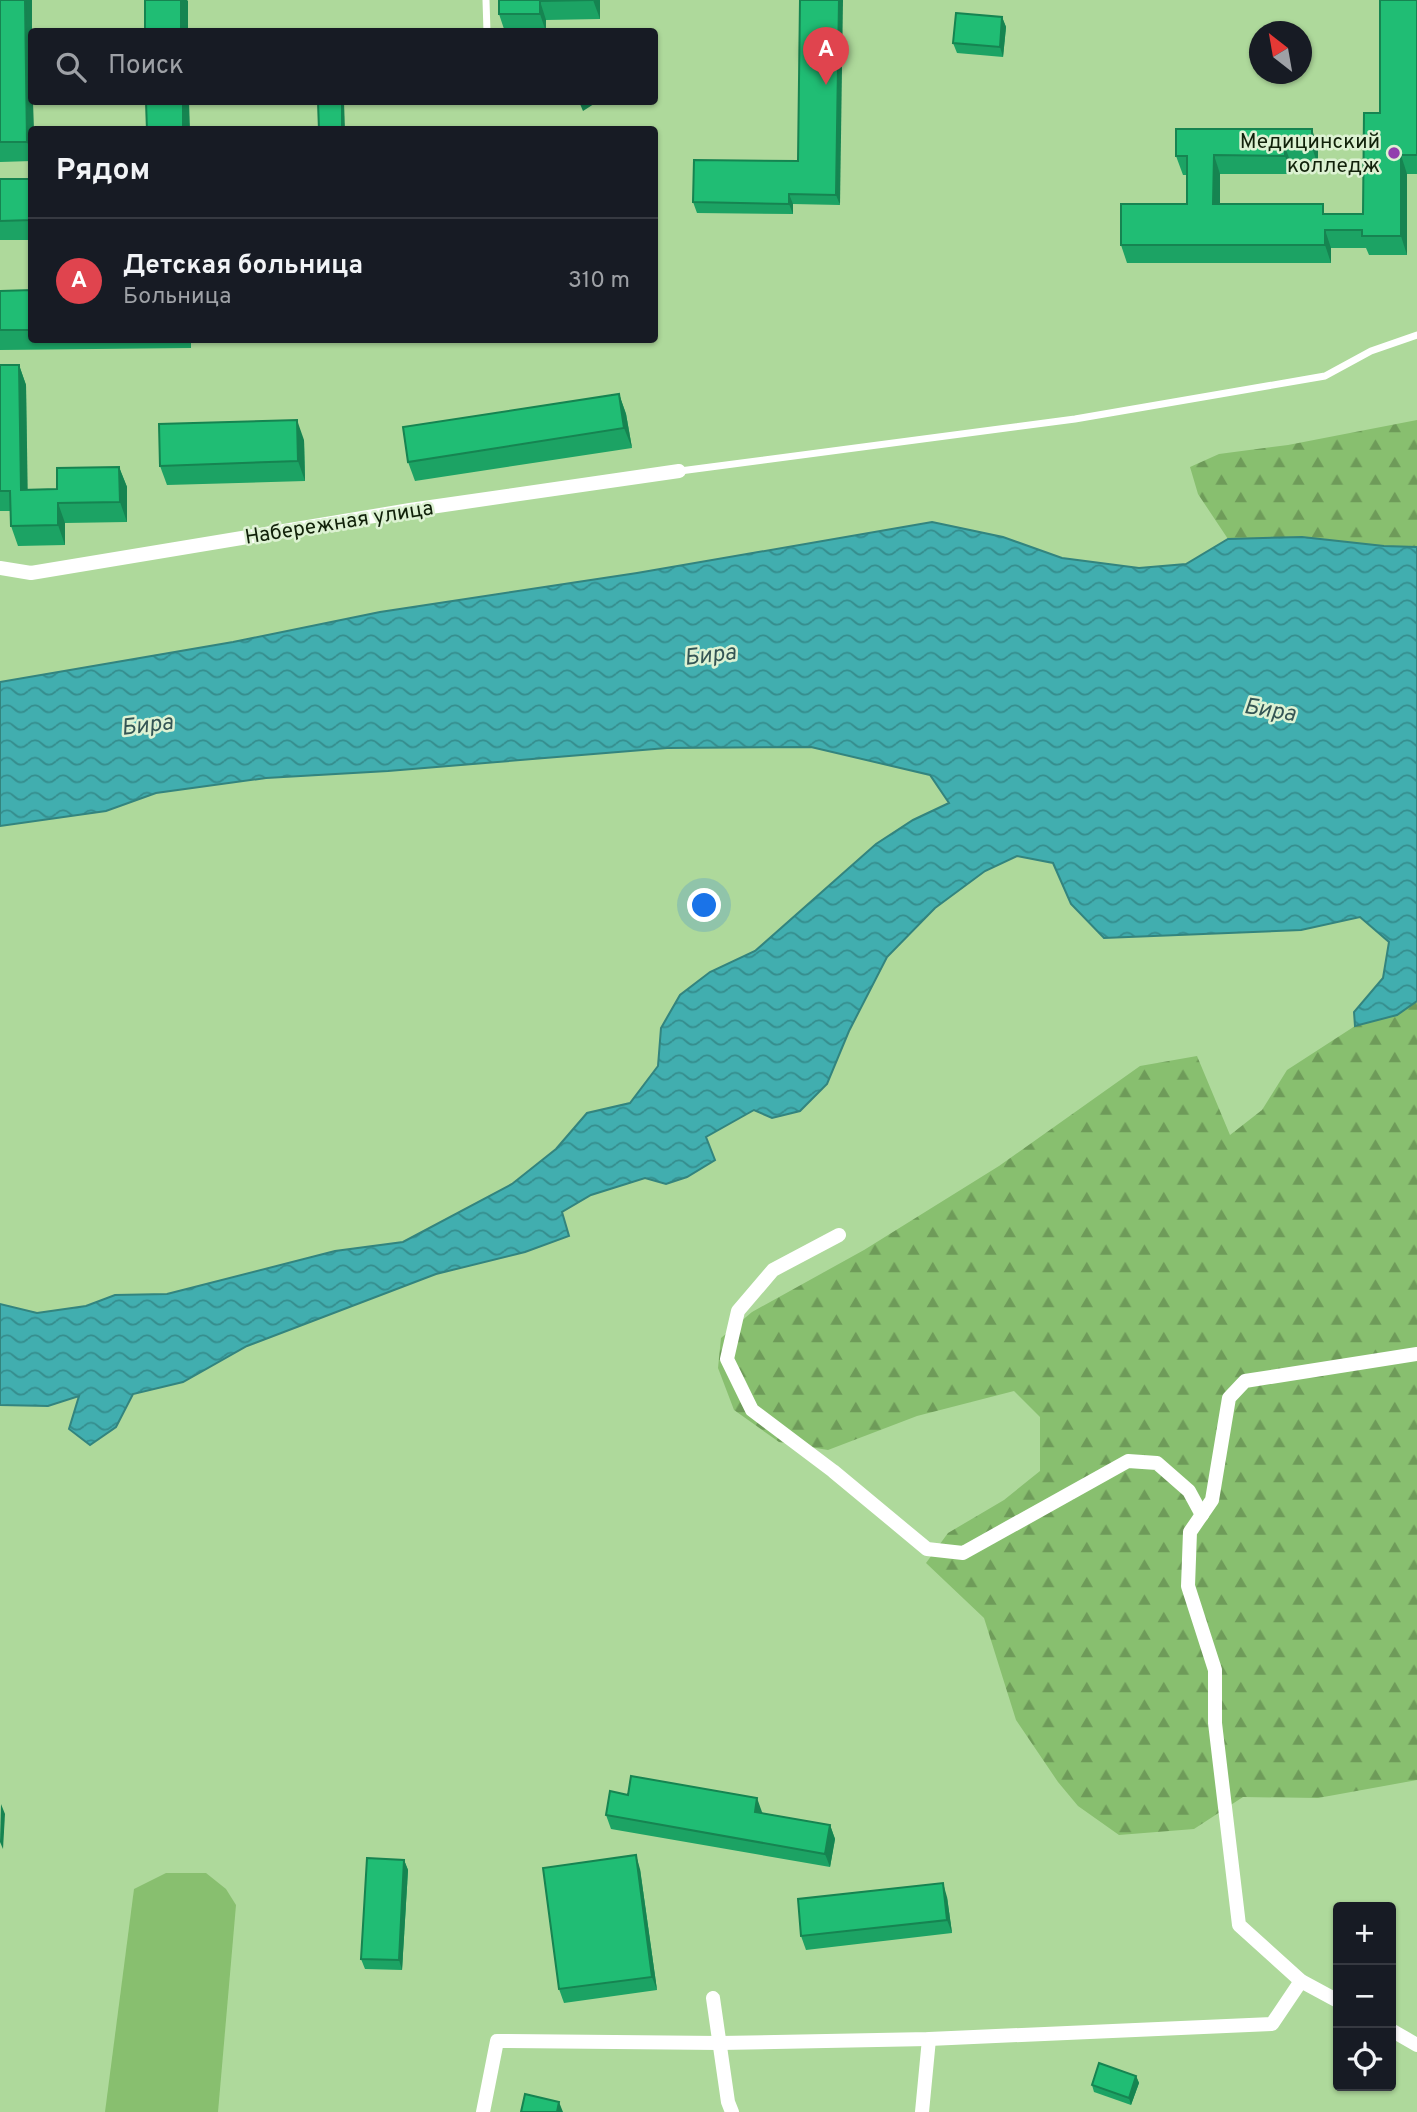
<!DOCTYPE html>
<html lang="ru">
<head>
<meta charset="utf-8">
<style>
	:root { --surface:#171b24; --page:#20242c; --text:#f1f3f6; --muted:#9ea1a6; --line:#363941; --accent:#2563eb }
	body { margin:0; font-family:Overpass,sans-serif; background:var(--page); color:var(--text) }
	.controls { position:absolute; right:21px; bottom:21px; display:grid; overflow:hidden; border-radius:7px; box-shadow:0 2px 5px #0004 }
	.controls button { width:63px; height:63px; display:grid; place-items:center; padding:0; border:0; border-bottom:2px solid var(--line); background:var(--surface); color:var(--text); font:35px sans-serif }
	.compass { position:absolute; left:1249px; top:21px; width:63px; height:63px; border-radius:50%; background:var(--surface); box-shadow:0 2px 5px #0004; rotate:329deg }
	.you { position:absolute; left:705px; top:906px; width:24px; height:24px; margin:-18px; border:5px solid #fff; border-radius:50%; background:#1a73e8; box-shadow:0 0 0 10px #1a73e833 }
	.badge { display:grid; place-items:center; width:46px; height:46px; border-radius:50%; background:var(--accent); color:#fff; font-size:23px; font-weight:700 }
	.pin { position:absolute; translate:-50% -58px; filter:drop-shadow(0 2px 4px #0008) }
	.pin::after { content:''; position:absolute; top:37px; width:24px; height:21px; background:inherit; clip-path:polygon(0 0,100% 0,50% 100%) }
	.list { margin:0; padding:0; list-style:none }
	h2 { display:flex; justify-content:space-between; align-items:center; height:91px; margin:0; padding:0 28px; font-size:30px }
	h2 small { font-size:23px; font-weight:400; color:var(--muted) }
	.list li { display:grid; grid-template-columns:46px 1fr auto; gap:21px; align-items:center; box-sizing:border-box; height:126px; padding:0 28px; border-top:2px solid var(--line) }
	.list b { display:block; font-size:26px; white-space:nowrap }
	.list p { margin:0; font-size:23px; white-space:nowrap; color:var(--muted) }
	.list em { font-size:23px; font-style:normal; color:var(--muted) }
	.icon { flex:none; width:38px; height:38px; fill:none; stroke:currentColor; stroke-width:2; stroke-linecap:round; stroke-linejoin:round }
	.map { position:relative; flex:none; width:1417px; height:2112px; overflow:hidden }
	.search { position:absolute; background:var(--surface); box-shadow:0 2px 5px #0004; left:28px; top:28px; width:630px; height:77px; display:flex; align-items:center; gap:18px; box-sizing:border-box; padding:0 24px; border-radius:7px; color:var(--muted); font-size:26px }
	.panel { position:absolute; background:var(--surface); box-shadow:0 2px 5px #0004; left:28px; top:126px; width:630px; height:217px; border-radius:7px }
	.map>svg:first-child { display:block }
	.forest { fill:url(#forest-firs) }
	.pitch { fill:#88bf6f }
	.water { fill:url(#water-waves); stroke:#33847e; stroke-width:2 }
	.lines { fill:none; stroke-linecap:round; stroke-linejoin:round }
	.lane { stroke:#fff; stroke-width:7 }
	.street { stroke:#fff; stroke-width:14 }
	.wall { fill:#1ca364 }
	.shaded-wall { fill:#168451 }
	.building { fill:#20bd74; stroke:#168451; stroke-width:2 }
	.poi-dot { fill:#9240ae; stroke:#ddf2d3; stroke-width:2.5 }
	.labels { text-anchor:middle; stroke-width:5; stroke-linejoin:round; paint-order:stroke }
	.poi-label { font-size:21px; fill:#11210a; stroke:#ddf2d3; text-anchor:end }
	.street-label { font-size:21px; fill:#11210a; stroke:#ddf2d3 }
	.water-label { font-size:23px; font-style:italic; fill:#345555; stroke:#ddf2d3 }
</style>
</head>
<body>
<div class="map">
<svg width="1417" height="2112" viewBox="0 0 1417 2112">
	<defs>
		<pattern id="forest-firs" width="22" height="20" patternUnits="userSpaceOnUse" patternTransform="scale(1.75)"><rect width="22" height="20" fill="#88bf6f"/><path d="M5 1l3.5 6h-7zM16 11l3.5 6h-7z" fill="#6e9b59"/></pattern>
		<pattern id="water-waves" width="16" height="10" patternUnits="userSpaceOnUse" patternTransform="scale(1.75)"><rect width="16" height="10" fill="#41aeaf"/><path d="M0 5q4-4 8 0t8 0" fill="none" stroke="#358d8d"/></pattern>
	</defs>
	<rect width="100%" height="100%" fill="#aed99b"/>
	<g class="forest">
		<path d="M1417,420v127l-33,-1 -82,-9 -74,2 -30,-45 -8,-27 29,-13 69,-9z"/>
		<path d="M1417,1001v779l-99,18 -75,-1 -49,32 -75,6 -41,-29 -20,-24 -42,-62 -32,-102 -58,-55 22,-30 56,-33 36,-29v-54l-26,-26 -97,25 -89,34 -49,-8 -45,-32 -16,-42 3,-30 31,-26 112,-62 135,-84 141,-100 57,-10 33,79 32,-25 25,-40 68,-44 42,-11z"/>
	</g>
	<path class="pitch" d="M166,1873h40l20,16 10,16 -18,207h-113l29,-223z"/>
	<path class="water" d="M932,522l71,15 59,21 77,10 47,-4 42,-25 74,-2 82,9 33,1v454l-20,14 -42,11 -1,-14 29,-34 6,-36 -29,-25 -59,13 -197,8 -33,-34 -18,-41 -36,-7 -32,15 -50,37 -48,49 -38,74 -22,53 -27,27 -28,7 -18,-8 -48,27 9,23 -28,17 -21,7 -21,-6 -54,17 -29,17 7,24 -44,16 -89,22 -189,72 -64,36 -50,12 -17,33 -26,18 -21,-16 10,-33 -31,10 -48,-1v-101l37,9 49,-7 29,-11 52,-1 168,-43 68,-9 109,-58 44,-35 31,-36 43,-10 28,-37 3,-38 19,-33 30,-23 45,-21 121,-107 37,-24 36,-17 -19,-28 -119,-28 -144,1 -279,23 -122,7 -110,15 -50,18 -106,15v-144l233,-40 147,-30 257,-39z"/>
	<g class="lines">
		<g class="lane">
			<path d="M486,0l1,32"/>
			<path d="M680,471l395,-52 250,-43 46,-25 46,-16"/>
		</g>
		<g class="street">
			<path d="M0,568l31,5 379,-63 269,-39"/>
			<path d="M839,1235l-66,35 -35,41 -11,48 25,51 81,61 94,78 36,4 165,-92 29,2 32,28 13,24"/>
			<path d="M713,1998l15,104 4,10"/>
			<path d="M1338,2001l-37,-20 -62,-56 -24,-202v-53l-27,-84 2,-54 22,-32 17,-102 16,-17 172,-27"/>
			<path d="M1391,2030l26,15"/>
			<path d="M483,2112l14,-71 223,2 209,-4 343,-15 29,-43"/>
			<path d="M922,2112l7,-73"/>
		</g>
	</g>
	<g class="wall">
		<path d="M0,0l32,130v31l-32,1z"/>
		<path d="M499,0h101v19l-54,1v12h-41l-6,-18z"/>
		<path d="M800,0l40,205 -47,-1v10l-96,-1 -4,-11 105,-41z"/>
		<path d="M1417,0v174h-10v81h-38l-3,-7h-35v15h-204l-6,-18 66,-41v-29h-4l-7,-19v-27l142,19v18h-26v8h-72v30l107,10h36l17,-101z"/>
		<path d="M1002,17l4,10 -3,30 -46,-4 -4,-10z"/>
		<rect x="0" y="179" width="32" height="61"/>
		<path d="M32,290v50h159v8l-191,2v-59z"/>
		<path d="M0,365h19l7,20 1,104h30l62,-22 8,20v35l-62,1v22l-47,1 -7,-20 -1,-15h-10z"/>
		<path d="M619,394l7,20 6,34 -217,33 -7,-19z"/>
		<path d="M304,440l1,41 -138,4 -7,-19z"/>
		<path d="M628,1795l134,17v1l68,12 5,14 -5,28 -219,-38 -5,-14z"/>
		<path d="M404,1860l4,10 -6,100 -37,-1 -4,-10z"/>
		<path d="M640,1869l17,121 -93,13 -5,-14z"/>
		<path d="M947,1897l5,36 -146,17 -5,-14z"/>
		<path d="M1136,2076l3,7 -8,22 -37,-13 -2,-7z"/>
	</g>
	<g class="shaded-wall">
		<path d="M25,0h7v102h1l1,28h-2v24l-5,-12z"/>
		<path d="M181,0h6l1,1v31h-7z"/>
		<path d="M593,0h7v19z"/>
		<path d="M839,0h4l-3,205 -4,-10z"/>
		<path d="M540,1l6,19v12l-6,-18z"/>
		<path d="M1002,17l4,10 -3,30 -3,-10z"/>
		<path d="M183,102h6l1,28h-7z"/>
		<path d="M342,102h2l1,28h-3z"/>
		<path d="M584,102h13l-14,9 -3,-7z"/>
		<path d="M1312,129l6,19v18l-6,-19z"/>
		<path d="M1285,147l7,19v8l-7,-18z"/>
		<path d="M1214,155l6,19v48l-7,-18z"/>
		<path d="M1401,155l6,19v81l-6,-19z"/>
		<path d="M789,194l4,10v10l-4,-10z"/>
		<path d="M1325,230l6,18v15l-6,-18z"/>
		<path d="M19,365l7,20 2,124 -7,-19z"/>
		<path d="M619,394l7,20 6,34 -8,-20z"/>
		<path d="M297,420l7,20 1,41 -7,-20z"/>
		<path d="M119,467l8,20v35l-7,-20z"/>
		<path d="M58,503l7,20v22l-7,-20z"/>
		<path d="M757,1798l5,14 -2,13 -5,-13z"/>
		<path d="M1,1804l4,10 -2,35 -3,-7z"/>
		<path d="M830,1825l5,14 -5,28 -5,-13z"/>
		<path d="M636,1855l4,14 17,121 -5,-13z"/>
		<path d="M404,1860l4,10 -6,100 -3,-10z"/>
		<path d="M943,1883l4,14 5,36 -5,-13z"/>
		<path d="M1136,2076l3,7 -8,22 -2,-7z"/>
		<path d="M559,2102l4,10h-6z"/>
	</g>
	<g class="building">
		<path d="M0,0h25l2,142h-27z"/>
		<rect x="145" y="0" width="36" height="32"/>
		<path d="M499,0h94l-53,1v13h-41z"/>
		<path d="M800,0h39l-3,195 -47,-1v10l-96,-2 1,-42 104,1z"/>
		<path d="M1380,0h37v155h-16v81h-39v-6h-37v15h-204v-41h66v-48h-11v-27h136v18h-27v9l-71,-1 -1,49h110v10h40l1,-101h16z"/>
		<path d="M956,13l46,4 -2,30 -47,-4z"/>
		<path d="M146,102h37v28h-36z"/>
		<path d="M318,102h24v28h-23z"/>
		<path d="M0,179h32v41l-32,1z"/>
		<path d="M32,290v40h-32v-39z"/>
		<path d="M0,365h19l2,125 36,-1v-21l62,-1 1,35 -62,1v22l-47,1 -1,-35h-10z"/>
		<path d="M619,394l5,34 -216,34 -5,-35z"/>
		<path d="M297,420l1,41 -138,5 -1,-42z"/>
		<path d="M631,1776l126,22 -2,14 75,13 -5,29 -219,-39 4,-24 18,4z"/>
		<path d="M636,1855l16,122 -93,12 -16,-121z"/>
		<path d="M367,1858l37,2 -5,100 -38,-1z"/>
		<path d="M943,1883l4,37 -146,16 -3,-37z"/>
		<path d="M1099,2063l37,13 -7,22 -37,-13z"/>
		<path d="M525,2094l34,8 -2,10h-36z"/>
	</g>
	<circle class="poi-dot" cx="1394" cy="153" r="7"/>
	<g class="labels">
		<g class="poi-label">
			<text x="1380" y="148">Медицинский<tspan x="1380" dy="24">колледж</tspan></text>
		</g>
		<g class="street-label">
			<text transform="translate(339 522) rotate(-9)" y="7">Набережная улица</text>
		</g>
		<g class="water-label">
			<text transform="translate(710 654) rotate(-7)" y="8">Бира</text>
			<text transform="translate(1270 709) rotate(9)" y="8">Бира</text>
			<text transform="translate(147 724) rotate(-7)" y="8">Бира</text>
		</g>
	</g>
</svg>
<div class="controls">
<button>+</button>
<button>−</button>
<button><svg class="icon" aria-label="locate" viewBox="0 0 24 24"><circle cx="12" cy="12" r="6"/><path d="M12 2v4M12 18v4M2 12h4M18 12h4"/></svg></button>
</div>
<svg class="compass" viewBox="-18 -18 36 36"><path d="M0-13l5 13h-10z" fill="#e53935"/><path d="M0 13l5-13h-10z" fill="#9ea1a6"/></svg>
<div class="you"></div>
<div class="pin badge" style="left:826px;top:85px;background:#e0444e">A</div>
<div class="search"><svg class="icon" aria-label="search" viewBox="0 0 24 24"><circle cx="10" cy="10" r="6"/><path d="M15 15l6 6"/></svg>Поиск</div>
<section class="panel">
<h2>Рядом<small></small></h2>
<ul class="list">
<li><span class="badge" style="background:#e0444e">A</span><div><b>Детская больница</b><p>Больница</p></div><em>310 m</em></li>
</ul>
</section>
</div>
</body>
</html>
